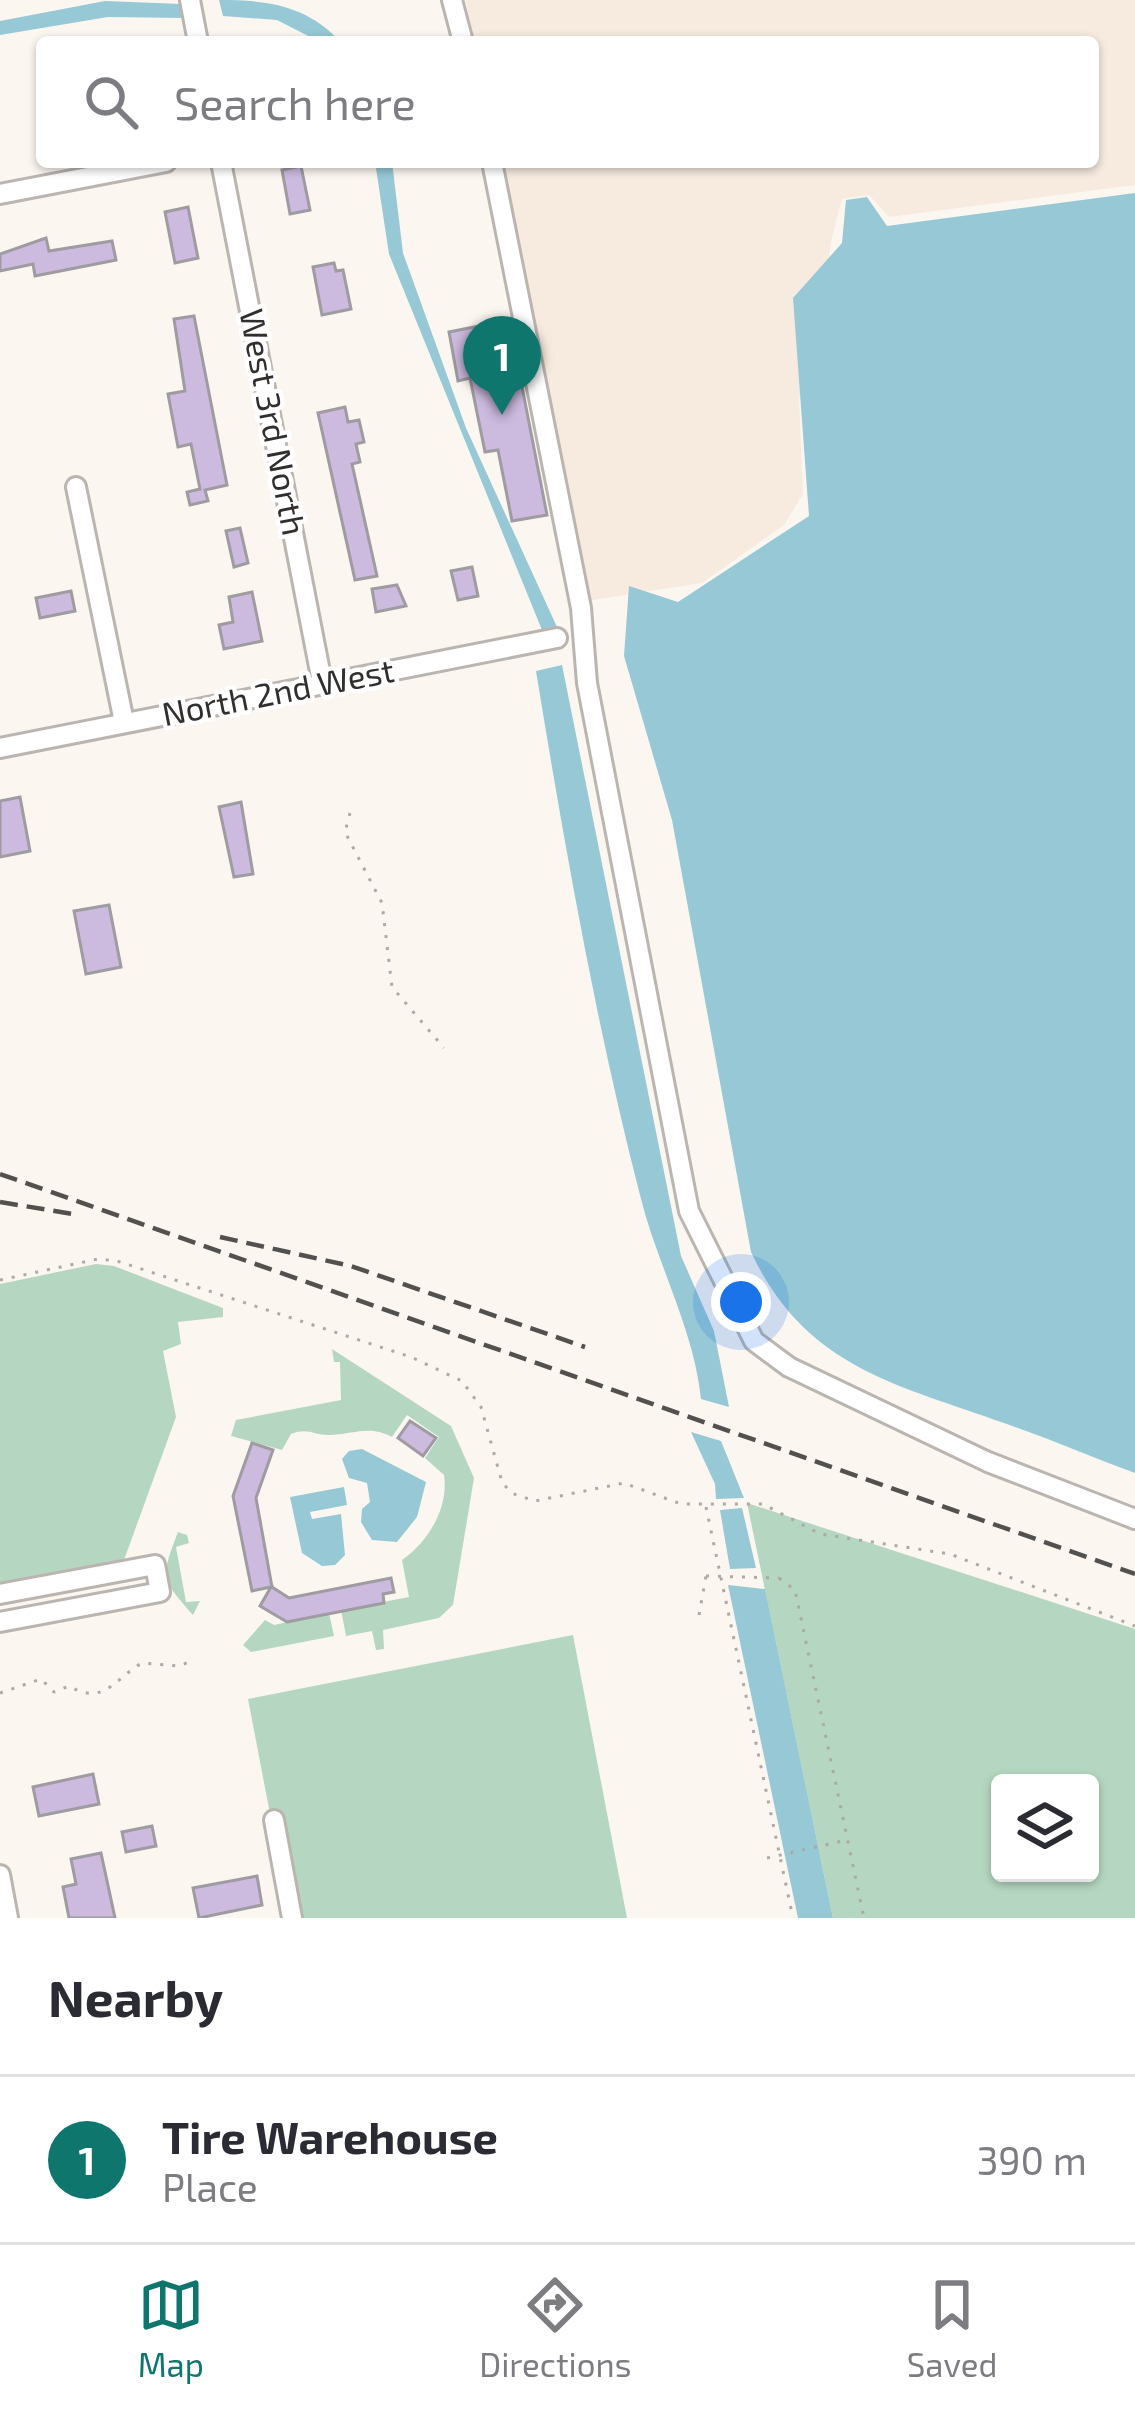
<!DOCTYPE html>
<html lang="en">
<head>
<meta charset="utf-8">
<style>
	:root { --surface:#fff; --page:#f7f7f7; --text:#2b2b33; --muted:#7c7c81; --line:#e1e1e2; --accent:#0f766e }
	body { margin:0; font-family:"Exo 2",sans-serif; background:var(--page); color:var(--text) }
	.controls { position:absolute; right:36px; bottom:36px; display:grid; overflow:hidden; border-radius:12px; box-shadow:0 3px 9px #0004 }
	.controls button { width:108px; height:108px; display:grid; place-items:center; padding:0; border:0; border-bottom:3px solid var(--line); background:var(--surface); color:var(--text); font:60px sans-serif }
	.you { position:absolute; left:741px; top:1302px; width:42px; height:42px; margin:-30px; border:9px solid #fff; border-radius:50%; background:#1a73e8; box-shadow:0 0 0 18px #1a73e833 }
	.badge { display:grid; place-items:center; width:78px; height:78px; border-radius:50%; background:var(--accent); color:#fff; font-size:39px; font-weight:700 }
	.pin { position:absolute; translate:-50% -99px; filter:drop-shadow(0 3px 6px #0008) }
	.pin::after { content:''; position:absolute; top:63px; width:42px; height:36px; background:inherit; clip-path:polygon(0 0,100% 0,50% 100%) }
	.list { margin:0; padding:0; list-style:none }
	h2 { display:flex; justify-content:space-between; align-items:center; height:156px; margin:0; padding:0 48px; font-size:51px }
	h2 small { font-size:39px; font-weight:400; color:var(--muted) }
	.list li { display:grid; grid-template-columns:78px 1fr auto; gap:36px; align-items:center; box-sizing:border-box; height:168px; padding:0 48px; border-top:3px solid var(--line) }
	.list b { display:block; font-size:45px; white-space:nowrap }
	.list p { margin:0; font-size:39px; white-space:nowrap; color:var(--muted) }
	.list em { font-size:39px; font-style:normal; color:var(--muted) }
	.icon { flex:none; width:66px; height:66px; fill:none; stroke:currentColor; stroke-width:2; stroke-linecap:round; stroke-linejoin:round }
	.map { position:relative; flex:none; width:1135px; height:1918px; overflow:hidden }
	.search { position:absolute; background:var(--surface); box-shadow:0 3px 9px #0004; left:36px; right:36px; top:36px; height:132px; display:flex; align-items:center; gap:30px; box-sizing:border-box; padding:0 42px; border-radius:12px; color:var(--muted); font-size:45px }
	.sheet { height:324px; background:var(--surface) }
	nav { display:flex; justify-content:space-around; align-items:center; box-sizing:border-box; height:168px; border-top:3px solid var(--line); background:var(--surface); font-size:33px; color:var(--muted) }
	nav a { display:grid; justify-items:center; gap:6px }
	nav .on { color:var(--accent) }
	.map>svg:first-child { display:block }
	.built { fill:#f7ebe0 }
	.green { fill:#b5d7c1; fill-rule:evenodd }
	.water { fill:#96c8d5 }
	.building { fill:#ccbadf; stroke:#9e9ba1; stroke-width:3 }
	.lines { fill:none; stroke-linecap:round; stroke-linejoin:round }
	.minor-casing { stroke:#bbb5b0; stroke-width:24 }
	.path { stroke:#ada9a5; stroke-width:3; stroke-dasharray:3 9; stroke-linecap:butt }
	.minor { stroke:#fff; stroke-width:18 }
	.rail { stroke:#53514e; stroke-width:4.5; stroke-dasharray:18 9; stroke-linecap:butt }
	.path-bridge { stroke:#ada9a5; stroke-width:3; stroke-dasharray:3 9; stroke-linecap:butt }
	.labels { text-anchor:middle; stroke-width:9; stroke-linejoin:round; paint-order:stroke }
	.street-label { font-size:33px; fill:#312f2d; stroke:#fff }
</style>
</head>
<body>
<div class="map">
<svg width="1135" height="1918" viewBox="0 0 1135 1918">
	<rect width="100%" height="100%" fill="#fcf6f1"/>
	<path class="built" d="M466,0h669v185l-246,32 -20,-22 -27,4 -11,43 -12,108 -20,49 4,95 -19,31 -82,58 -115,18 -87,-439h593v-120h-619z"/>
	<g class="green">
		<path d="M96,1264l18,2 109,42v9l-45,5 3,22 -18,7 13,66 -52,143 -124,23v-299z"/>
		<path d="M332,1349l119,77 23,52 -21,127 -14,13 -56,12 1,19 -8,1 -4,-19 -26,5 -5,-26 68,-13 -7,-37c26,-18 47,-52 42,-85l-19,-17 14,-21 -32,-22 -15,22c-23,-12 -37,-3 -61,-2 -17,1 -22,-8 -40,-1l-9,16 -51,-14 5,-16 105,-20 -1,-38h-6z"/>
		<path d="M747,1503l388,126v289h-302zM1000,1783h90v90h-90z"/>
		<path d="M178,1532l9,3 2,8 -13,4 10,55 14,-1 -7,14c-32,-37 -33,-36 -15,-83z"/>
		<path d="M329,1613l5,23 -83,16 -8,-7 22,-25 9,5z"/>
		<path d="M573,1635l54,283h-337l-42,-219z"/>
	</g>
	<g class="water">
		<path d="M219,0c49,0 87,5 122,42h-21l-43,-22 -54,-4z"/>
		<path d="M105,1l76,3 4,14 -77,-1 -108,18v-14z"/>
		<path d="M375,162h17l11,91 63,175 91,199 -15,3 -153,-376z"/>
		<path d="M1135,193v1280c-44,-16 -87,-35 -131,-50 -109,-39 -199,-56 -253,-171l-79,-432 -48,-164 5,-70 49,16 131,-86 -16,-218 49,-55 4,-43 21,-3 20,29z"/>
		<path d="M562,665l119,591 33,75 15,76 -28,-8c-7,-69 -43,-133 -60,-200 -45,-174 -76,-351 -105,-528z"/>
		<path d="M691,1432l30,9 23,57 -28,1 -1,-15z"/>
		<path d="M362,1449l64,33 -9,35 -20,25 -25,-2 -11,-18 1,-13 8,-7 -3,-19 -18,-5 -7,-19 7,-8z"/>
		<path d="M344,1487l3,18 -37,7 2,7 29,-5 4,41 -10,10 -13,1 -20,-13 -12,-56z"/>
		<path d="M742,1508l14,60 -26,1 -10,-59z"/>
		<path d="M728,1585l37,4 68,329h-35z"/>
	</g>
	<g class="building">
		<path d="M301,166l9,44 -20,4 -8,-44z"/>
		<path d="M188,207l10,51 -23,5 -10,-51z"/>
		<path d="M46,238l3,13 63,-10 4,19 -81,16 -2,-12 -33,7v-17z"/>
		<path d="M334,263l2,8 7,-1 8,39 -29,6 -9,-48z"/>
		<path d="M194,316l33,169 -22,5 3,11 -18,4 -3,-13 13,-3 -9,-45 -13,3 -10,-53 17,-3 -11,-72z"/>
		<path d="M509,320l38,195 -35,6 -14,-71 -13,2 -15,-74 -12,3 -9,-49z"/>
		<path d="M345,407l3,15 11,-2 5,22 -8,2 4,18 -8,2 25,112 -22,4 -37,-167z"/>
		<path d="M240,528l8,35 -14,4 -8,-36z"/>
		<path d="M472,567l6,29 -20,4 -7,-29z"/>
		<path d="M397,585l9,21 -30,6 -4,-23z"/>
		<path d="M71,591l4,20 -35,7 -4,-20z"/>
		<path d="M252,592l10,49 -38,8 -5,-24 14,-3 -4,-25z"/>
		<path d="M20,797l10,54 -30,6v-56z"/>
		<path d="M241,802l12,72 -19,3 -15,-70z"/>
		<path d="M109,905l12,62 -35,7 -12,-63z"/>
		<path d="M410,1421l26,17 -13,18 -25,-18z"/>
		<path d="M252,1443l21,7 -17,48 16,89 17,11 102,-20 3,14 -11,2 1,9 -97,19 -27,-16 11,-19 -19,4 -19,-95z"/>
		<path d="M93,1774l6,30 -60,12 -6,-29z"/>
		<path d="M152,1826l4,20 -30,6 -4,-20z"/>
		<path d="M101,1853l14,65h-46l-6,-31 13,-3 -5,-25z"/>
		<path d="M257,1876l5,29 -63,13 -6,-30z"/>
	</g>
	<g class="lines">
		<g class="minor-casing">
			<g id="minor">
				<path d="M190,0l8,42"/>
				<path d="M452,0l11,42"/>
				<path d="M221,162l101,520"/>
				<path d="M492,162l89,446 6,75 102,528 65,130 35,26 199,95 147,57"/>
				<path d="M0,194l166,-32"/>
				<path d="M76,487l48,235"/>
				<path d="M0,748l557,-110"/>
				<path d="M0,1594l155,-29 5,27 -160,30"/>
				<path d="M274,1820l18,98"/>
				<path d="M0,1875l8,43"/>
			</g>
		</g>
		<g class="path">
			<path d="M350,813l-5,19 37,71 10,84 52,61"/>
			<path d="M0,1280l98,-21 19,2 294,96 51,24 19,26 21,75 9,11 24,8 89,-18 57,21h82l57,30 130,20 185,72"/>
			<path d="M706,1507l87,411"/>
			<path d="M779,1578l16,12 69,328"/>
			<path d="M699,1615l7,-39"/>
			<path d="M0,1693l41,-14 13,13 15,-6c35,21 46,-8 73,-23l37,3 15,-6"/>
			<path d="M767,1858l80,-18"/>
		</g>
		<use href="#minor" class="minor"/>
		<g class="rail">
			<path d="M0,1174l1135,400"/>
			<path d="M0,1202l79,13"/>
			<path d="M220,1237l131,29 234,81"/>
		</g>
		<path class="path-bridge" d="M706,1576l73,2"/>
	</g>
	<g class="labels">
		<g class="street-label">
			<text transform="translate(273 422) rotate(79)" y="12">West 3rd North</text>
			<text transform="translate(278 692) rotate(-11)" y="12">North 2nd West</text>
		</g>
	</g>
</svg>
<div class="controls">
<button><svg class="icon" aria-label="layers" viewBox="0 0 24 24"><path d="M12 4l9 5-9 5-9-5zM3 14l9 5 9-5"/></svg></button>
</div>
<div class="you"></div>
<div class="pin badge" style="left:502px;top:415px">1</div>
<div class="search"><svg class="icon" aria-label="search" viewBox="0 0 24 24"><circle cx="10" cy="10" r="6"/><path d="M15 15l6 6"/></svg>Search here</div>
</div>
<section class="sheet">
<h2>Nearby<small></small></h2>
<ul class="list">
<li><span class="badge">1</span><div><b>Tire Warehouse</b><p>Place</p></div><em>390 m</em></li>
</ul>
</section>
<nav>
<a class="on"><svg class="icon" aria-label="map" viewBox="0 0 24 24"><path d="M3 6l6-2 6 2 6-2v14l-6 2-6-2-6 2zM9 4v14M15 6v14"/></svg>Map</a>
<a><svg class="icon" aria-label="directions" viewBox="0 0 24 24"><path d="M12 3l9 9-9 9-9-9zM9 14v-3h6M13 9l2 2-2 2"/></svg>Directions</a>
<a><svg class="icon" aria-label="saved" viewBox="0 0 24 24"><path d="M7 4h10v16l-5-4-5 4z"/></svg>Saved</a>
</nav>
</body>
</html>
